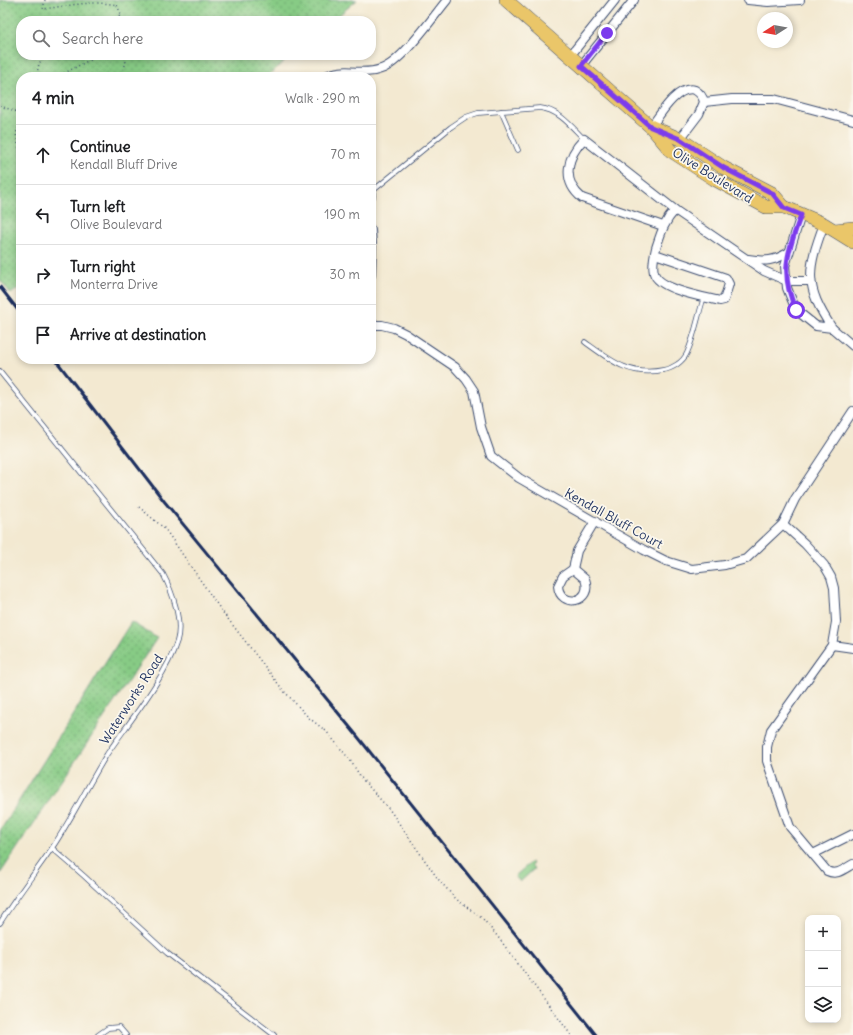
<!DOCTYPE html>
<html lang="en">
<head>
<meta charset="utf-8">
<style>
	:root { --surface:#fff; --page:#f6f6f6; --text:#202124; --muted:#757577; --line:#e0e0e0 }
	body { margin:0; font-family:Delius,sans-serif; background:var(--page); color:var(--text) }
	.controls { position:absolute; right:12px; bottom:12px; display:grid; overflow:hidden; border-radius:8px; box-shadow:0 2px 6px #0003 }
	.controls button { width:36px; height:36px; display:grid; place-items:center; padding:0; border:0; border-bottom:1px solid var(--line); background:var(--surface); color:var(--text); font:20px sans-serif }
	.compass { position:absolute; left:757px; top:12px; width:36px; height:36px; border-radius:50%; background:var(--surface); box-shadow:0 2px 6px #0003; rotate:259deg }
	.stop { position:absolute; width:12px; height:12px; margin:-9px; border:3px solid #7c3aed; border-radius:50%; background:#fff }
	.stop.end { background:#7c3aed; border-color:#fff; box-shadow:0 1px 4px #0008 }
	.list { margin:0; padding:0; list-style:none }
	h2 { display:flex; justify-content:space-between; align-items:center; height:52px; margin:0; padding:0 16px; font-size:17px }
	h2 small { font-size:13px; font-weight:400; color:var(--muted) }
	.list li { display:grid; grid-template-columns:26px 1fr auto; gap:12px; align-items:center; box-sizing:border-box; height:60px; padding:0 16px; border-top:1px solid var(--line) }
	.list b { display:block; font-size:15px; white-space:nowrap }
	.list p { margin:0; font-size:13px; white-space:nowrap; color:var(--muted) }
	.list em { font-size:13px; font-style:normal; color:var(--muted) }
	.icon { flex:none; width:22px; height:22px; fill:none; stroke:currentColor; stroke-width:2; stroke-linecap:round; stroke-linejoin:round }
	.map { position:relative; flex:none; width:853px; height:1035px; overflow:hidden }
	.search { position:absolute; background:var(--surface); box-shadow:0 2px 6px #0003; left:16px; top:16px; width:360px; height:44px; display:flex; align-items:center; gap:10px; box-sizing:border-box; padding:0 14px; border-radius:16px; color:var(--muted); font-size:15px }
	.panel { position:absolute; background:var(--surface); box-shadow:0 2px 6px #0003; left:16px; top:72px; width:360px; height:292px; border-radius:16px }
	.map>svg:first-child { display:block }
	.grass { fill:url(#grass-dots); stroke:#517d72 }
	.garden { fill:#87cb85; stroke:#517d72 }
	.lines { fill:none; stroke-linecap:round; stroke-linejoin:round }
	.service-casing { stroke:#3b4b6f; stroke-width:5.5 }
	.minor-casing { stroke:#3b4b6f; stroke-width:10 }
	.primary-casing { stroke:#3b4b6f; stroke-width:14 }
	.path { stroke:#3b4b6f; stroke-width:1.5; stroke-dasharray:1 3; stroke-linecap:butt }
	.service { stroke:#fff; stroke-width:4 }
	.minor { stroke:#fff; stroke-width:8 }
	.primary { stroke:#eac669; stroke-width:13 }
	.rail { stroke:#1b2f5e; stroke-width:3 }
	.route { stroke:#7c3aed; stroke-width:5 }
	.labels { text-anchor:middle; stroke-width:3.5; stroke-linejoin:round; paint-order:stroke }
	.street-label { font-size:13px; fill:#1b2f5e; stroke:#fbf7ec }
</style>
</head>
<body>
<div class="map">
<svg width="853" height="1035" viewBox="0 0 853 1035">
	<defs>
		<pattern id="grass-dots" width="8" height="8" patternUnits="userSpaceOnUse"><rect width="8" height="8" fill="#87cb85"/><path d="M2 2h.1M6 6h.1" fill="none" stroke="#6ea570" stroke-width="1.8" stroke-linecap="round"/></pattern>
	</defs>
	<rect width="100%" height="100%" fill="#fbf7ec"/>
	<filter id="ink" filterUnits="userSpaceOnUse"><feTurbulence type="fractalNoise" baseFrequency=".025" numOctaves="2"/><feDisplacementMap in="SourceGraphic" scale="8" xChannelSelector="R" yChannelSelector="G"/><feConvolveMatrix kernelMatrix="1 2 1 2 8 2 1 2 1" color-interpolation-filters="sRGB"/></filter>
	<filter id="wash" filterUnits="userSpaceOnUse"><feTurbulence type="fractalNoise" baseFrequency=".012" numOctaves="4" result="noise"/><feDisplacementMap in="SourceGraphic" scale="16" xChannelSelector="R" yChannelSelector="G"/><feGaussianBlur stdDeviation="0.9" result="paint"/><feColorMatrix in="noise" values="0 0 0 0 0 0 0 0 0 0 0 0 0 0 0 0 0 1.4 0 .05"/><feComposite in="paint" operator="in"/></filter>
	<g filter="url(#wash)">
		<rect width="100%" height="100%" fill="#f3e9d1"/>
		<g class="grass">
			<path d="M0,0h357l-25,21h-311v34h271l-26,22h-245v209l-10,8 -11,-14z"/>
			<path d="M131,622l26,16 -157,236v-43z"/>
		</g>
		<path class="garden" d="M531,862l2,2 -2,2 3,3 -14,13 -5,-6z"/>
	</g>
	<g filter="url(#ink)">
		<g class="lines">
			<g class="service-casing">
				<g id="service">
					<path d="M501,111l17,39"/>
					<path d="M371,195l4,-6 76,-62 15,-10 12,-4 62,-5c19,2 31,18 44,31"/>
					<path d="M585,342c25,18 45,35 78,28 9,-1 20,-8 24,-17 8,-18 11,-38 17,-56"/>
					<path d="M0,372l163,202c9,17 20,47 14,67 -11,36 -48,81 -70,113 -19,31 -35,64 -55,94 -17,25 -36,49 -52,75"/>
					<path d="M52,848l32,28 83,77 107,82"/>
					<path d="M98,1035l10,-7 11,-1 7,8"/>
				</g>
			</g>
			<g class="minor-casing">
				<g id="minor">
					<path d="M748,0l20,2 32,-2"/>
					<path d="M570,56l45,-56"/>
					<path d="M581,66l53,-66"/>
					<path d="M324,77c22,-12 36,0 57,-8 20,-6 52,-52 66,-69"/>
					<path d="M704,102l28,-3h42l79,21"/>
					<path d="M651,127c8,-11 27,-43 44,-37 5,3 8,7 9,12l-5,12 -19,25"/>
					<path d="M371,196v-1"/>
					<path d="M801,215l-16,51 2,22 9,22 20,16 16,2c-28,-42 -25,-58 -8,-104"/>
					<path d="M663,226l-81,-28c-21,-17 -15,-42 2,-59l91,71 89,61 23,10h23"/>
					<path d="M371,230l1,16 -1,29"/>
					<path d="M655,254l71,24 3,6 -5,16 -4,1c-16,-4 -61,-11 -66,-28 -2,-8 0,-17 2,-25 5,-15 8,-26 19,-38"/>
					<path d="M748,259c17,3 27,2 41,-7"/>
					<path d="M371,325h11l12,3 12,6 49,33 11,12 8,12 7,36 10,29 28,22 125,72 22,11 26,8 33,-4 21,-6 37,-35 12,-25 58,-88"/>
					<path d="M832,328l21,18"/>
					<path d="M783,524l22,20 19,21 7,12 3,11 2,34 -4,23 -61,85 -4,17v14l23,66 37,44c10,5 17,-2 26,-7"/>
					<path d="M573,569l12,10c9,24 -25,30 -27,7l5,-10z"/>
					<path d="M573,569l4,-18 18,-30"/>
					<path d="M832,645l21,3"/>
					<path d="M813,854l40,-20"/>
				</g>
			</g>
			<g class="primary-casing">
				<g id="primary">
					<path d="M506,0l145,127 20,24 43,28 52,28h18l40,17 29,18"/>
					<path d="M652,127l28,12 44,29 48,25 12,14"/>
					<path d="M835,230l18,-2"/>
				</g>
			</g>
			<g class="path">
				<path d="M45,0l-2,9c24,-3 50,-9 74,-4l4,9 -5,7"/>
				<path d="M40,77l-3,-4 2,-9 5,-9"/>
				<path d="M57,77l42,-22"/>
				<path d="M120,77l6,-14 -2,-8"/>
				<path d="M0,106l21,7"/>
				<path d="M21,120l-5,14 5,24"/>
				<path d="M139,507l26,22 56,81 62,80 26,28 17,13 24,29 12,19 27,30 49,70 18,20 27,20 15,18 73,98"/>
			</g>
			<use href="#service" class="service"/>
			<use href="#minor" class="minor"/>
			<use href="#primary" class="primary"/>
			<g class="rail">
				<path d="M0,287l21,27"/>
				<path d="M55,359l109,142 194,236 238,298"/>
			</g>
		</g>
	</g>
	<g class="lines" filter="url(#ink)">
		<path class="route" d="M607,33l-26,33 70,61 29,12 44,29 48,25 12,15 17,7c-13,36 -22,58 -5,95"/>
	</g>
	<g class="labels">
		<g class="street-label">
			<text transform="translate(713 175) rotate(32)" y="5">Olive Boulevard</text>
			<text transform="translate(614 518) rotate(29)" y="5">Kendall Bluff Court</text>
			<text transform="translate(131 699) rotate(-57)" y="5">Waterworks Road</text>
		</g>
	</g>
</svg>
<div class="controls">
<button>+</button>
<button>−</button>
<button><svg class="icon" aria-label="layers" viewBox="0 0 24 24"><path d="M12 4l9 5-9 5-9-5zM3 14l9 5 9-5"/></svg></button>
</div>
<svg class="compass" viewBox="-18 -18 36 36"><path d="M0-13l5 13h-10z" fill="#e53935"/><path d="M0 13l5-13h-10z" fill="#757577"/></svg>
<div class="stop" style="left:796px;top:310px"></div>
<div class="stop end" style="left:607px;top:33px"></div>
<div class="search"><svg class="icon" aria-label="search" viewBox="0 0 24 24"><circle cx="10" cy="10" r="6"/><path d="M15 15l6 6"/></svg>Search here</div>
<section class="panel">
<h2>4 min<small>Walk · 290 m</small></h2>
<ul class="list">
<li><svg class="icon" aria-label="ahead" viewBox="0 0 24 24"><path d="M12 20V5M6 11l6-6 6 6"/></svg><div><b>Continue</b><p>Kendall Bluff Drive</p></div><em>70 m</em></li>
<li><svg class="icon" aria-label="left" viewBox="0 0 24 24"><path d="M17 20v-9H6M10 6l-5 5 5 5"/></svg><div><b>Turn left</b><p>Olive Boulevard</p></div><em>190 m</em></li>
<li><svg class="icon" aria-label="right" viewBox="0 0 24 24"><path d="M7 20v-9h11M14 6l5 5-5 5"/></svg><div><b>Turn right</b><p>Monterra Drive</p></div><em>30 m</em></li>
<li><svg class="icon" aria-label="arrive" viewBox="0 0 24 24"><path d="M6 21V4h12l-3 4 3 4H6"/></svg><div><b>Arrive at destination</b></div></li>
</ul>
</section>
</div>
</body>
</html>
